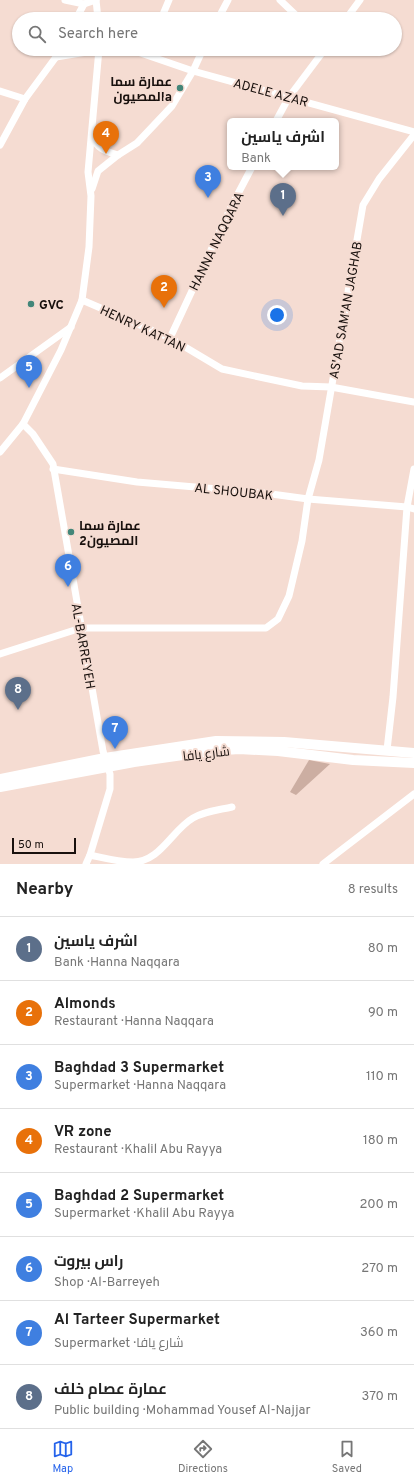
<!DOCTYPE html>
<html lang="en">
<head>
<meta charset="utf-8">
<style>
	:root { --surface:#fff; --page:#f6f6f6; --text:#222; --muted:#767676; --line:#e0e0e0; --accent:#2563eb }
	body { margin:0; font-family:Overpass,Cairo,sans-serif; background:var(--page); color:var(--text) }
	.scale { position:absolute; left:12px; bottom:10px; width:64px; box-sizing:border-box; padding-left:4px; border:2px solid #18100d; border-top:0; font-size:11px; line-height:14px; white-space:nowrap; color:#18100d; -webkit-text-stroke:3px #f5dcd2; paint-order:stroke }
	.you { position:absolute; left:277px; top:315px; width:14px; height:14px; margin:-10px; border:3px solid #fff; border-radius:50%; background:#1a73e8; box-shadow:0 0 0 6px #1a73e833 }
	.badge { display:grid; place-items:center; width:26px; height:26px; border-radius:50%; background:var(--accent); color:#fff; font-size:13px; font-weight:700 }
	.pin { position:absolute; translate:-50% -33px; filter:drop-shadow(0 1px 2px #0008) }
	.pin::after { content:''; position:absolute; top:21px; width:14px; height:12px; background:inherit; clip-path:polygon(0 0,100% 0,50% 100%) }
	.popup { position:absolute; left:227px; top:118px; width:112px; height:52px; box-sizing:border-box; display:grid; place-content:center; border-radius:6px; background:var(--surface); filter:drop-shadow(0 1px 3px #0005); font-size:13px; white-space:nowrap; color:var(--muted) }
	.popup b { font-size:15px; color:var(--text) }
	.popup::after { content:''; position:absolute; left:50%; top:100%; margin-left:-8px; border:8px solid transparent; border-top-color:var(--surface) }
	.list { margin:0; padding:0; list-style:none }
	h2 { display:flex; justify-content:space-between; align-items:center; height:52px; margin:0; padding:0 16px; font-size:17px }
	h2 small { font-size:13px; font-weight:400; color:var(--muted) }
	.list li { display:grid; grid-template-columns:26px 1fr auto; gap:12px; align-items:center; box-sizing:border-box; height:64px; padding:0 16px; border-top:1px solid var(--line) }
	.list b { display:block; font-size:15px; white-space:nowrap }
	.list p { margin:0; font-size:13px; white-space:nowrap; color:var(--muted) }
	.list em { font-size:13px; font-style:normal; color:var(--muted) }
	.icon { flex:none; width:22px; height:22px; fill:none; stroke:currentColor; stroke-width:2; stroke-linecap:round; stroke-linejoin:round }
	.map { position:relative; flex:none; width:414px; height:864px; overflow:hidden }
	.search { position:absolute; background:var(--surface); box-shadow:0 1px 3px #0004; left:12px; right:12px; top:12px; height:44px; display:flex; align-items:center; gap:10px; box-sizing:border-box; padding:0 14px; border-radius:22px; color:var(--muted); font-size:15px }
	.sheet { height:564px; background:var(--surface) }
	nav { display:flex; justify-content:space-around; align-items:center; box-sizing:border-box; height:56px; border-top:1px solid var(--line); background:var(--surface); font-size:11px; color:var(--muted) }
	nav a { display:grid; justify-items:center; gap:2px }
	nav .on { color:var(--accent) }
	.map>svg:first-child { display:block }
	.green { fill:#ccaea2 }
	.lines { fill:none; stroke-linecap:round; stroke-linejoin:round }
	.street { stroke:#fff; stroke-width:7 }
	.secondary { stroke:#fff; stroke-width:10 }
	.poi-dot { fill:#438679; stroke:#f5dcd2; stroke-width:1.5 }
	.labels { text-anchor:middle; stroke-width:4; stroke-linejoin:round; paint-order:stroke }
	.poi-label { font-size:13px; font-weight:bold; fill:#18100d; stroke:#f5dcd2; text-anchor:start }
	.street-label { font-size:13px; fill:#18100d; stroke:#f5dcd2 }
</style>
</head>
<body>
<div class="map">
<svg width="414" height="864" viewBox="0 0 414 864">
	<rect width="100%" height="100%" fill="#f5dcd2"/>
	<path class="green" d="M309,760l21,4 -34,31 -6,-3z"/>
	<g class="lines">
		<g class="street">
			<path d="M65,0l19,4"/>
			<path d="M96,0l2,19"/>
			<path d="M280,0l20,19"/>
			<path d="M76,19l8,-15 12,-4"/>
			<path d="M161,19l8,-19"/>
			<path d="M218,19l10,-19"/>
			<path d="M346,19l14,-19"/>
			<path d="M129,49l64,22 221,61"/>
			<path d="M56,57l43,-7"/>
			<path d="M0,91l25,8"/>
			<path d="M276,121l13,-24 36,-48"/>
			<path d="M92,136c5,13 13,15 26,19"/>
			<path d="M0,145l25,-46 31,-42 4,-8"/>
			<path d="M92,189l6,-18 20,-16 19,-12 35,-37 21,-35 10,-22"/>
			<path d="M82,300l88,38 52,31 80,17 29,1 83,15"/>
			<path d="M170,338l61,-131 21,-40"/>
			<path d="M0,378l71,-51"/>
			<path d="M23,424l10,10 20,30 50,287 7,23v15l-20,66 -4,9"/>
			<path d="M0,452l23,-28 38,-74 21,-50 7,-53 2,-51 -3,-24 11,-123"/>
			<path d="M53,469l84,13 127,11 44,6 99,8 7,2"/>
			<path d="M0,654l81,-26h185l12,-9 11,-23 13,-55 6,-42 11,-39 44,-255 16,-26 35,-44"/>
			<path d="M387,750l6,-53 14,-190 7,-38"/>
			<path d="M90,855c14,3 29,7 43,7 27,0 39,-32 60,-44 12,-7 26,-8 39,-11"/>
			<path d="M323,864l91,-70"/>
		</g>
		<g class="secondary">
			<path d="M0,779l105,-21 111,-17 68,1 130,11"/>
			<path d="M0,787l134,-25 77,-11 28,-2 39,2 75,9 61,3"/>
		</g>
	</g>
	<g class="poi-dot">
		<circle cx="180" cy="88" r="4"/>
		<circle cx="31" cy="304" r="4"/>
		<circle cx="71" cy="532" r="4"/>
	</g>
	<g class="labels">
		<g class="poi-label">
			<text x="172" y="86" text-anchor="end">عمارة سما<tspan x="172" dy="15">المصيونa</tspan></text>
			<text x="39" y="309">GVC</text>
			<text x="79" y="530">عمارة سما<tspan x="79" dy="15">المصيون2</tspan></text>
		</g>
		<g class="street-label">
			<text transform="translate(271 92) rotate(15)" y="5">ADELE AZAR</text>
			<text transform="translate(216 241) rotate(-64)" y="5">HANNA NAQQARA</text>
			<text transform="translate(345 310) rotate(-80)" y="5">AS'AD SAM'AN JAGHAB</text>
			<text transform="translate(143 328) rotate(25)" y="5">HENRY KATTAN</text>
			<text transform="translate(234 491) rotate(6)" y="5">AL SHOUBAK</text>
			<text transform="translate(84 646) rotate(80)" y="5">AL-BARREYEH</text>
			<text transform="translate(206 753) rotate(-7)" y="5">شارع يافا</text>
		</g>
	</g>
</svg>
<div class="scale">50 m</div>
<div class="you"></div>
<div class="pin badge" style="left:283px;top:216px;background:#5c6f8a">1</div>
<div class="popup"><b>اشرف ياسين</b>Bank</div>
<div class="pin badge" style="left:164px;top:308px;background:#e8710a">2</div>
<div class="pin badge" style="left:208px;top:198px;background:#3f7fe0">3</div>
<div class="pin badge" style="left:106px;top:154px;background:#e8710a">4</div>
<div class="pin badge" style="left:29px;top:388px;background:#3f7fe0">5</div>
<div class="pin badge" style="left:68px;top:587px;background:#3f7fe0">6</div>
<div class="pin badge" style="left:115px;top:749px;background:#3f7fe0">7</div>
<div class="pin badge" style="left:18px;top:710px;background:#5c6f8a">8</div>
<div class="search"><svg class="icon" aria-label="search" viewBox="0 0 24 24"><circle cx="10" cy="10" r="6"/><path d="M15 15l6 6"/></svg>Search here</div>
</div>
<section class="sheet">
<h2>Nearby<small>8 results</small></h2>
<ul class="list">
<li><span class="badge" style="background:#5c6f8a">1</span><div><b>اشرف ياسين</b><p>Bank · Hanna Naqqara</p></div><em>80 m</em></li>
<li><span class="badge" style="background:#e8710a">2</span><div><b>Almonds</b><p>Restaurant · Hanna Naqqara</p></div><em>90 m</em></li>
<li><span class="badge" style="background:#3f7fe0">3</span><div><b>Baghdad 3 Supermarket</b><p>Supermarket · Hanna Naqqara</p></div><em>110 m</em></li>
<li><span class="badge" style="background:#e8710a">4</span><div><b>VR zone</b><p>Restaurant · Khalil Abu Rayya</p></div><em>180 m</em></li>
<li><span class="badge" style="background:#3f7fe0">5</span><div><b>Baghdad 2 Supermarket</b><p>Supermarket · Khalil Abu Rayya</p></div><em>200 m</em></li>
<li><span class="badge" style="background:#3f7fe0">6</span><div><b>راس بيروت</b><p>Shop · Al-Barreyeh</p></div><em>270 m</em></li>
<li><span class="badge" style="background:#3f7fe0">7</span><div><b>Al Tarteer Supermarket</b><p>Supermarket · شارع يافا</p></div><em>360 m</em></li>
<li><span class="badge" style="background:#5c6f8a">8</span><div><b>عمارة عصام خلف</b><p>Public building · Mohammad Yousef Al-Najjar</p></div><em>370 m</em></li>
</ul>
</section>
<nav>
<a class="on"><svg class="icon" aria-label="map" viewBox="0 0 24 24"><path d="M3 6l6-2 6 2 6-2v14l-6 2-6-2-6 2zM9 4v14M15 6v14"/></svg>Map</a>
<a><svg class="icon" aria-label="directions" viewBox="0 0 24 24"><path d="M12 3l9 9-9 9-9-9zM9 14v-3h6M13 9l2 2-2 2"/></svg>Directions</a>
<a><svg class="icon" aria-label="saved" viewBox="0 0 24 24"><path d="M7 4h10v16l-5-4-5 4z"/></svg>Saved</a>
</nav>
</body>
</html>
